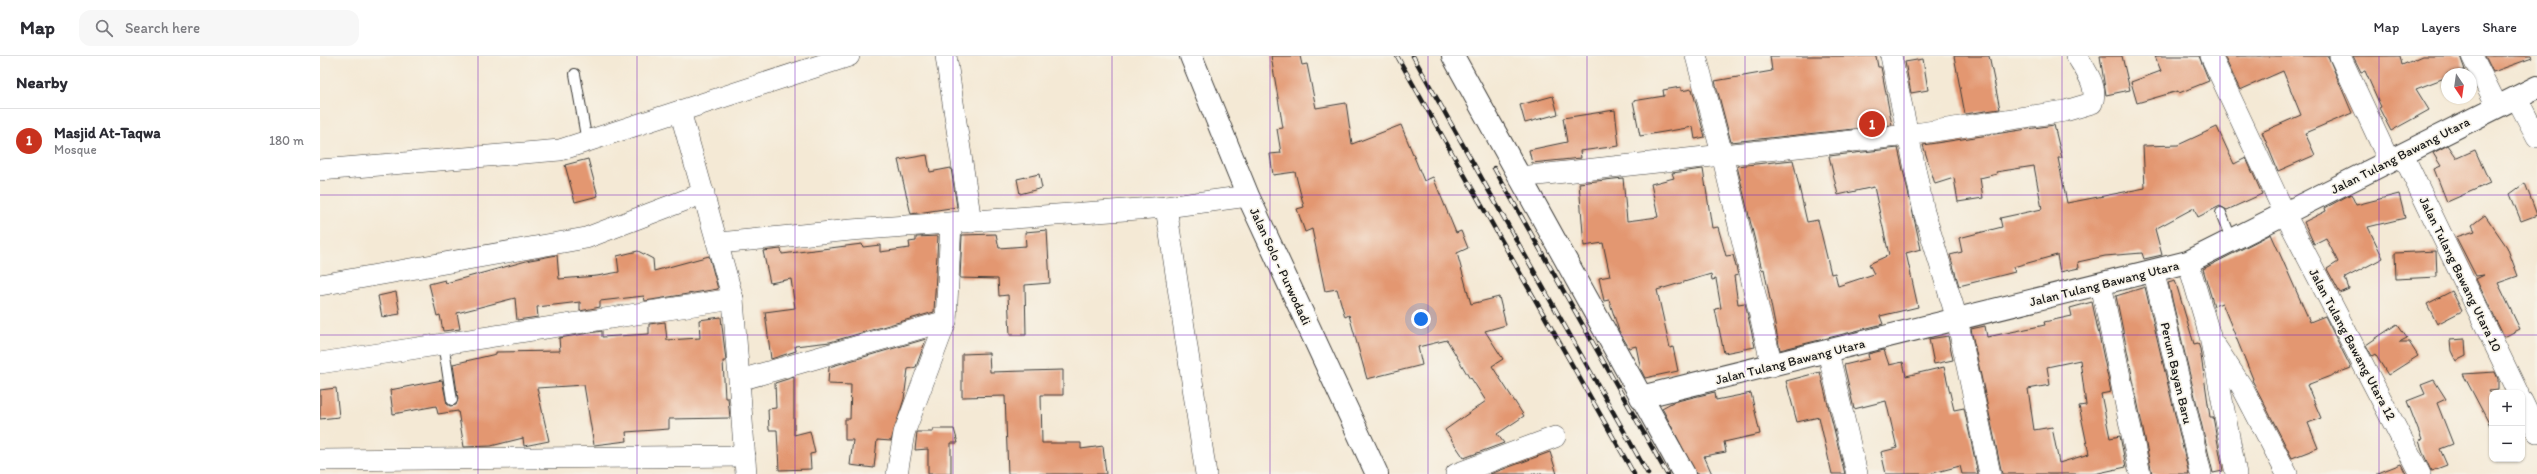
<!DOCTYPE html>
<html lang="en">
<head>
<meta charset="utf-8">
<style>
	:root { --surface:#fff; --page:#f7f7f7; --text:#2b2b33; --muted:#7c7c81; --line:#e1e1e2; --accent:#c8321e }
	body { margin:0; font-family:Itim,sans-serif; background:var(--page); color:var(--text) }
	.controls { position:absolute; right:12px; bottom:12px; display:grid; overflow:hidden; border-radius:8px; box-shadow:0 1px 3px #0004 }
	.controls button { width:36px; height:36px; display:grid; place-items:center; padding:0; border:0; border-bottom:1px solid var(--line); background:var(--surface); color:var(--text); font:20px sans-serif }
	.compass { position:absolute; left:2121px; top:12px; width:36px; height:36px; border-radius:50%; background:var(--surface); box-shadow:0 1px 3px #0004; rotate:167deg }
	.you { position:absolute; left:1101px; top:263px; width:14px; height:14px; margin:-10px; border:3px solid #fff; border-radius:50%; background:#1a73e8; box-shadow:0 0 0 6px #1a73e833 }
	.badge { display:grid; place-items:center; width:26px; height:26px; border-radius:50%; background:var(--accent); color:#fff; font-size:13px; font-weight:700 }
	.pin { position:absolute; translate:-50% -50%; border:2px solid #fff; box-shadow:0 1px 4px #0006 }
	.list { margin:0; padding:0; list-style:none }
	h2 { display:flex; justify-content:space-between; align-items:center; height:52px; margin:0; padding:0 16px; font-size:17px }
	h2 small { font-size:13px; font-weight:400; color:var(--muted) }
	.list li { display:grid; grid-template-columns:26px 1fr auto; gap:12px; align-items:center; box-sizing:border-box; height:64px; padding:0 16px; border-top:1px solid var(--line) }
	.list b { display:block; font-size:15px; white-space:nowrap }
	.list p { margin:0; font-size:13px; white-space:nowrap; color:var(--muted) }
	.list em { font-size:13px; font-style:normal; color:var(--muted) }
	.icon { flex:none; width:22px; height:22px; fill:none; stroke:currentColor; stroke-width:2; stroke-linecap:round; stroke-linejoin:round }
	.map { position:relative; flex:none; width:2217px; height:418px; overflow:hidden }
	header { display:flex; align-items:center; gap:24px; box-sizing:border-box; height:56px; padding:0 20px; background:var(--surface); border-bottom:1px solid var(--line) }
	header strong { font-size:19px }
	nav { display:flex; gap:22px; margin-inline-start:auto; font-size:14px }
	.search { width:280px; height:36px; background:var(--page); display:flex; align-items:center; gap:10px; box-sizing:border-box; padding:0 14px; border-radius:12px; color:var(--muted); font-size:15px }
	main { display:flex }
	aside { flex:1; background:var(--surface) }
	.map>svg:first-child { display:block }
	.building { fill:#e39771; fill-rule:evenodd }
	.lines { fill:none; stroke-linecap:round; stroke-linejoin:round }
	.lane-casing { stroke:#3c3b38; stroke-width:12 }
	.street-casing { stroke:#3c3b38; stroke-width:22 }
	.secondary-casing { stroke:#3c3b38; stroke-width:24 }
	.primary-casing { stroke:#3c3b38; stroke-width:24 }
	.lane { stroke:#fff; stroke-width:10 }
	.street { stroke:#fff; stroke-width:21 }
	.secondary { stroke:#fff; stroke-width:22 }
	.primary { stroke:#fff; stroke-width:22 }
	.rail-casing { stroke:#1c1c1c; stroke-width:4.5 }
	.rail { stroke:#f7f3e8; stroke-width:3; stroke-dasharray:9; stroke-linecap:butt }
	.grid { fill:none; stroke:#7b2cbf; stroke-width:1; stroke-opacity:0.55 }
	.labels { text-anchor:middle; stroke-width:3.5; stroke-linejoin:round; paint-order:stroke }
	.street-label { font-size:13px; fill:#1c1c1c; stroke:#f7f3e8 }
</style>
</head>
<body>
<header>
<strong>Map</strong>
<div class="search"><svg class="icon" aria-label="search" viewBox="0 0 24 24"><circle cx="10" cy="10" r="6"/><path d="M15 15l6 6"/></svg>Search here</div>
<nav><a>Map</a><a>Layers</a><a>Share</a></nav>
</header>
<main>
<aside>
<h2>Nearby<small></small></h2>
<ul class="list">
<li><span class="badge">1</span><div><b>Masjid At-Taqwa</b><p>Mosque</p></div><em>180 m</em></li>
</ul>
</aside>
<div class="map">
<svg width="2217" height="418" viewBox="0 0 2217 418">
	<rect width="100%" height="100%" fill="#f7f3e8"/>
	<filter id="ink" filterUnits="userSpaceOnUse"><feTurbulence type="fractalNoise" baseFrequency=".025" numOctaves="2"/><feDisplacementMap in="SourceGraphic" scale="8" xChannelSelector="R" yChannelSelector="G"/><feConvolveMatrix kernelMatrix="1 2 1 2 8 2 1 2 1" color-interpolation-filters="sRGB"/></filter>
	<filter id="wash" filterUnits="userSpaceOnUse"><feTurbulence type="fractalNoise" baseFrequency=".012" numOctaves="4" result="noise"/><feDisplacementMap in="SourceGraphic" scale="16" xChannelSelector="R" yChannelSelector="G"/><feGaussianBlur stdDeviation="0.9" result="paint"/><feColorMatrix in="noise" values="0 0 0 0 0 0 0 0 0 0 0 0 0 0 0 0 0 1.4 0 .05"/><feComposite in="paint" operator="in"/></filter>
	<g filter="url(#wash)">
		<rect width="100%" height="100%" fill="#f4e9d5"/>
		<g id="blocks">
			<g class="building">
				<path d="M951,0h29l2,9 5,-1 9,44 30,-5 6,41 49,-19 23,56 9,-4 23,56 5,-2 7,17 -11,5 14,51 28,-7 7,28 -21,6 18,28 -11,7 32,50 -27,18 7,9 -40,15 -19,-28 41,-29 -15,-23 -1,1 -23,-39 -29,7 4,18 -55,14 -18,-64 -4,2 -8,-28 -12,2 -13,-62 -7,3 -8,-23 7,-2 -9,-35 -22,3 -3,-21 11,-1 -4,-24 6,-1z"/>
				<path d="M1450,0h106l2,11h3l11,58 -161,17 -16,-61 57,-10z"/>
				<path d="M1634,0h35l11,53 -35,5z"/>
				<path d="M1780,0h22l8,34 -24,5z"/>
				<path d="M1835,0h44l10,25 -30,12 -1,-2 -41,12 -6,-21 30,-11z"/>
				<path d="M1904,0h104l24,57 -47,20 10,22 -37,16 -16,-39 39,-17 -18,-44 -43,19z"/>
				<path d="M2033,0h47l2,9 21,-9h37l5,14 -18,4v3l-31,12 13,21 -38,21 -12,-23 2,-1 -16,-36 -4,1z"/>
				<path d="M2165,0h46l1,2 -39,14z"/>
				<path d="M1603,3l5,31 -17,3 -6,-31z"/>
				<path d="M1361,31v4l11,-2 13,48 -10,2 -2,-12 -53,9 -7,-35 31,-5 -1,-6z"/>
				<path d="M1233,40l5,18 -33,9 -5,-18z"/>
				<path d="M1295,54l4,36 -39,5 1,7 -49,5 -3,-13 38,-8 -4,-24z"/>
				<path d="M1734,69l8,33h-4l9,45 78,-15 -2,-42 35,-1 39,-18 17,37 12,-6 16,36 -35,16 -7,-4 -22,11 -4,-9 -39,21 7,26 -18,4 -2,-6 -37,3 -27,6 1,6 -19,4 -3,-17 -44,12 2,5 -56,14 -9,-31 12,-3 -3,-14 43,-11 -2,-9 42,-9 -8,-43 -38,6 1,2 -17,4 3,20 -25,4 -4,-24 -19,6 -12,-39z"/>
				<path d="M2128,89l9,13 18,-8 15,33 -43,19 -13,-33 7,-3 -8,-13z"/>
				<path d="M1578,92l23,101 -15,4 12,54 -38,9 3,8 -103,26 -16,-81 -2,1 -25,-104 56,-6 14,62 11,-2 13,54 4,-1 3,13 36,-12 -5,-10 20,-9 -15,-68 -36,8 -9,-39z"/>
				<path d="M607,99l3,17 21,-4 6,39 -46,7 -13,-54z"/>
				<path d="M268,103l10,37 -23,6 -10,-37z"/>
				<path d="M1383,113l9,59 6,-1 8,29 7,-1 5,20 -4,1 4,28 7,-1 10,44 -31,6 -9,-44 6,-1 -5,-29 -4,1 -1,-6 -54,16 13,58 3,-1 5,24 -33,7 -4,-8 -5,-24 -7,2 -10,-17 -10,-31 -5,1 -5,-23 11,-2 -7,-33 -19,3 -5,-63 44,-5 4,43 31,-4 -7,-33 23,-6 -2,-5z"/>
				<path d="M719,118l3,14 -22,6 -3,-15z"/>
				<path d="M2205,127l12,32 -16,6 -11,-27z"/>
				<path d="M2031,138l5,11 43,-11 6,24 -37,9 15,31 -38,20 4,11 -9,4 -13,-24 11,-7 -12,-24 -12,6 -10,-22 22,-11 -1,-3z"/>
				<path d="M2165,159l22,32 11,29 -20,7 22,46 -16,8 -28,-58 8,-4 -8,1 -20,-39 19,-6 -3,-6z"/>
				<path d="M727,174l3,53 -25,2 1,50h-16l-2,-40 -9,1 -1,-17 -38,-1 2,-43 34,-1 3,14 27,-2 -1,-14z"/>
				<path d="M1951,178l39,88 15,-6 26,52 -44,17 14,33 -13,5 10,25 -26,10 -40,-78 1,-1 -31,-76 -8,3 -11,-37z"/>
				<path d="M618,180l-4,76 -104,30 -35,4 1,5 -25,8 -6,-47 30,-4 -4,-29 -21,4 -7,-32 18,-2 1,5 80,-10 1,3 17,-2v7l30,-4 -1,-6 7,-1v-4z"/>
				<path d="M318,195l15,8 1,12 55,-15 9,33 -73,12 -1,-5 -44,5v6l-20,4v-9l-43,5 1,10 -21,3 -2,-22 -58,15 3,16 -17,2 -3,-16 -3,1 -8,-32 16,-4 1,3 84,-23 27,-5 2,24 38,-3 22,-4 -2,-16z"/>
				<path d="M2116,195l1,26 -41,2 -1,-26z"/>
				<path d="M1855,224l19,64 4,-1 2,6 10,68h3l10,54 -10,2 -45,-191z"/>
				<path d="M1825,231l44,187h-37l-36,-178z"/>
				<path d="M2132,235l10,20 -25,13 -10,-20z"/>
				<path d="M76,236l4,22 -18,3 -4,-21z"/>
				<path d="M1772,246l19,90 -10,2 9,44 10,-2 6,31 -32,7h-92l-31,-145 14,-3 2,11 58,-12 -1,-3 28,-6 -2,-8zM1760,304l6,45 -7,1 10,48 -30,9 -7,-36 -18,3 -6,-41 22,-4 -3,-18z"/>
				<path d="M401,261l5,44h-3l2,37h3l2,20 -61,1v10l-43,3 1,9 -33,4 -10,-60 -47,3 12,53 -25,5 -1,-8 -32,8 -27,1 -6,-36 -20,3 -2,-8 -43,8 -3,-24 52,-10 5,24 3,2 6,-1 2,-6 -5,-35 43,-10v-2l64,-1 -1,-13 43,-7v6l47,-3v-10l16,-2 2,18 33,-2 -1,-18z"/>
				<path d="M2077,268l10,14 -8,4h10l9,14 -30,19 -13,-21 -3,2 -6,-11z"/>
				<path d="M1628,280l5,24 -19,4 -5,-25z"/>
				<path d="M606,283l-10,28 -8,2 -4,30 -13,42 -14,-1 -3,28 -24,-3 3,-25h-8v-21h5l1,-34 -23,-1 1,-17z"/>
				<path d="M2145,283l1,17 -10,5 -5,-10 -1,-11z"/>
				<path d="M1564,294l5,15 14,-3 3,14 38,-9 10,43 10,-2 14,66h-16l-2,-8 -31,8h-43l-5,-22 16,-4 -11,-47 -32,8 -10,-44 25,-6 -1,-5z"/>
				<path d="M669,297l1,19 73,-2v25h-22l1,48h39v6l22,-3 3,28h-98l-3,-78 -43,1v-43z"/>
				<path d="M1500,316l25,102h-13l-13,-57 -22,5 -11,-41z"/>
				<path d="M2175,316l3,7v11l-9,1 3,5v33l-29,-55z"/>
				<path d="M474,321v58l16,-4 5,22 -5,1 1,15 -32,1 -2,-40h-8l-1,-21 8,-1 -1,-25z"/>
				<path d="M2114,324l12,19 -9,4 16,41 -13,5 7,16 -16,6 -7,-16 -5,-14 3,-1 -15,-39 18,-7 -4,-9z"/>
				<path d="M16,332l3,29 -19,2v-29z"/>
				<path d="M1395,336l1,8 35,-7 9,41 -36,8 2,10 -22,4 8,18h-16l-34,-66 11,-6z"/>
				<path d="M613,373h21l4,14h-7v31h-23v-25l-13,1 2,-18h16z"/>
				<path d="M1230,396l7,22h-67z"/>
				<path d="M2081,408l5,10h-28v-1z"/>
			</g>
		</g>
	</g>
	<g filter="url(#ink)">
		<use href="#blocks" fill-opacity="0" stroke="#3c3b38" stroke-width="1"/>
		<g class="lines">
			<g class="lane-casing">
				<g id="lane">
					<path d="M255,18l12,68"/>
					<path d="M1901,157l11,28"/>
					<path d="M123,287l9,57"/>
				</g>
			</g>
			<g class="street-casing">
				<g id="street">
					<path d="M626,0l25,166"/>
					<path d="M1376,0l26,98 50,212"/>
					<path d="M1891,0l74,158 135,260"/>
					<path d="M2020,0l49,105"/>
					<path d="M2152,0l25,50"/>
					<path d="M2196,41l21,40"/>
					<path d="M360,55l53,188 13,175"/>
					<path d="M2083,99l115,238"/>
					<path d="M0,114l240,-20 289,-94"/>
					<path d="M1199,121l389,-42 -17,-79"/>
					<path d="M846,151l40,267"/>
					<path d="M399,187l132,-13 315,-23 82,-11"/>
					<path d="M1868,206l22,74 26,138"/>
					<path d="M1834,217l47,201"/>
					<path d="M1781,228l39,190"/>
					<path d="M0,229l266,-47 118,-45"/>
					<path d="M1896,291l26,40 45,87"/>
					<path d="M1508,296l29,122"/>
					<path d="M0,307l413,-64"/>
					<path d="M420,324l206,-59"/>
					<path d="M2202,345l15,31"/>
					<path d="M0,404l425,-4"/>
					<path d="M577,418l7,-41 42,-112 5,-97"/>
					<path d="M1136,418l99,-37"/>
					<path d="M1670,418l-33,-155 -33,-107 -16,-77 157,-24 27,-8c7,-16 -7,-33 -15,-47"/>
				</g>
			</g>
			<g class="secondary-casing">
				<g id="secondary">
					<path d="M1133,0l231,418"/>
					<path d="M1321,341l547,-135 349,-175"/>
				</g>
			</g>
			<g class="primary-casing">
				<path id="primary" d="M871,0l57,140 129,278"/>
			</g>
			<use href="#lane" class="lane"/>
			<use href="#street" class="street"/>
			<use href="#secondary" class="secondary"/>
			<use href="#primary" class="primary"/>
			<g class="rail-casing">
				<g id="rail">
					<path d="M1077,0l237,418"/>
					<path d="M1093,0l235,418"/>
					<path d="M1174,112l173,306"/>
				</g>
			</g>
			<use href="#rail" class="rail"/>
		</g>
	</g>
	<path class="grid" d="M158,0v418M317,0v418M475,0v418M633,0v418M792,0v418M950,0v418M1108,0v418M1267,0v418M1425,0v418M1584,0v418M1742,0v418M1900,0v418M2059,0v418M0,139h2217M0,279h2217"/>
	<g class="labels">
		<g class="street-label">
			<text transform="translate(2080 99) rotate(-27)" y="5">Jalan Tulang Bawang Utara</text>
			<text transform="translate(961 210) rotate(65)" y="5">Jalan Solo - Purwodadi</text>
			<text transform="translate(2141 218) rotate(64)" y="5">Jalan Tulang Bawang Utara 10</text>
			<text transform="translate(1784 227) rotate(-14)" y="5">Jalan Tulang Bawang Utara</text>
			<text transform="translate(2033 288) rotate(62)" y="5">Jalan Tulang Bawang Utara 12</text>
			<text transform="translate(1470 305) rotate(-14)" y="5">Jalan Tulang Bawang Utara</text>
			<text transform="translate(1857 317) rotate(77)" y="5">Perum Bayan Baru</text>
		</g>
	</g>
</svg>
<div class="controls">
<button>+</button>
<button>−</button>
</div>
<svg class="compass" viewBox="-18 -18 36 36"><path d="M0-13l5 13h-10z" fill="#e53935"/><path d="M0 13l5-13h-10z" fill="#7c7c81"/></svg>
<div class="you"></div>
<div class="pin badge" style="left:1552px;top:68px">1</div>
</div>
</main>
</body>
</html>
